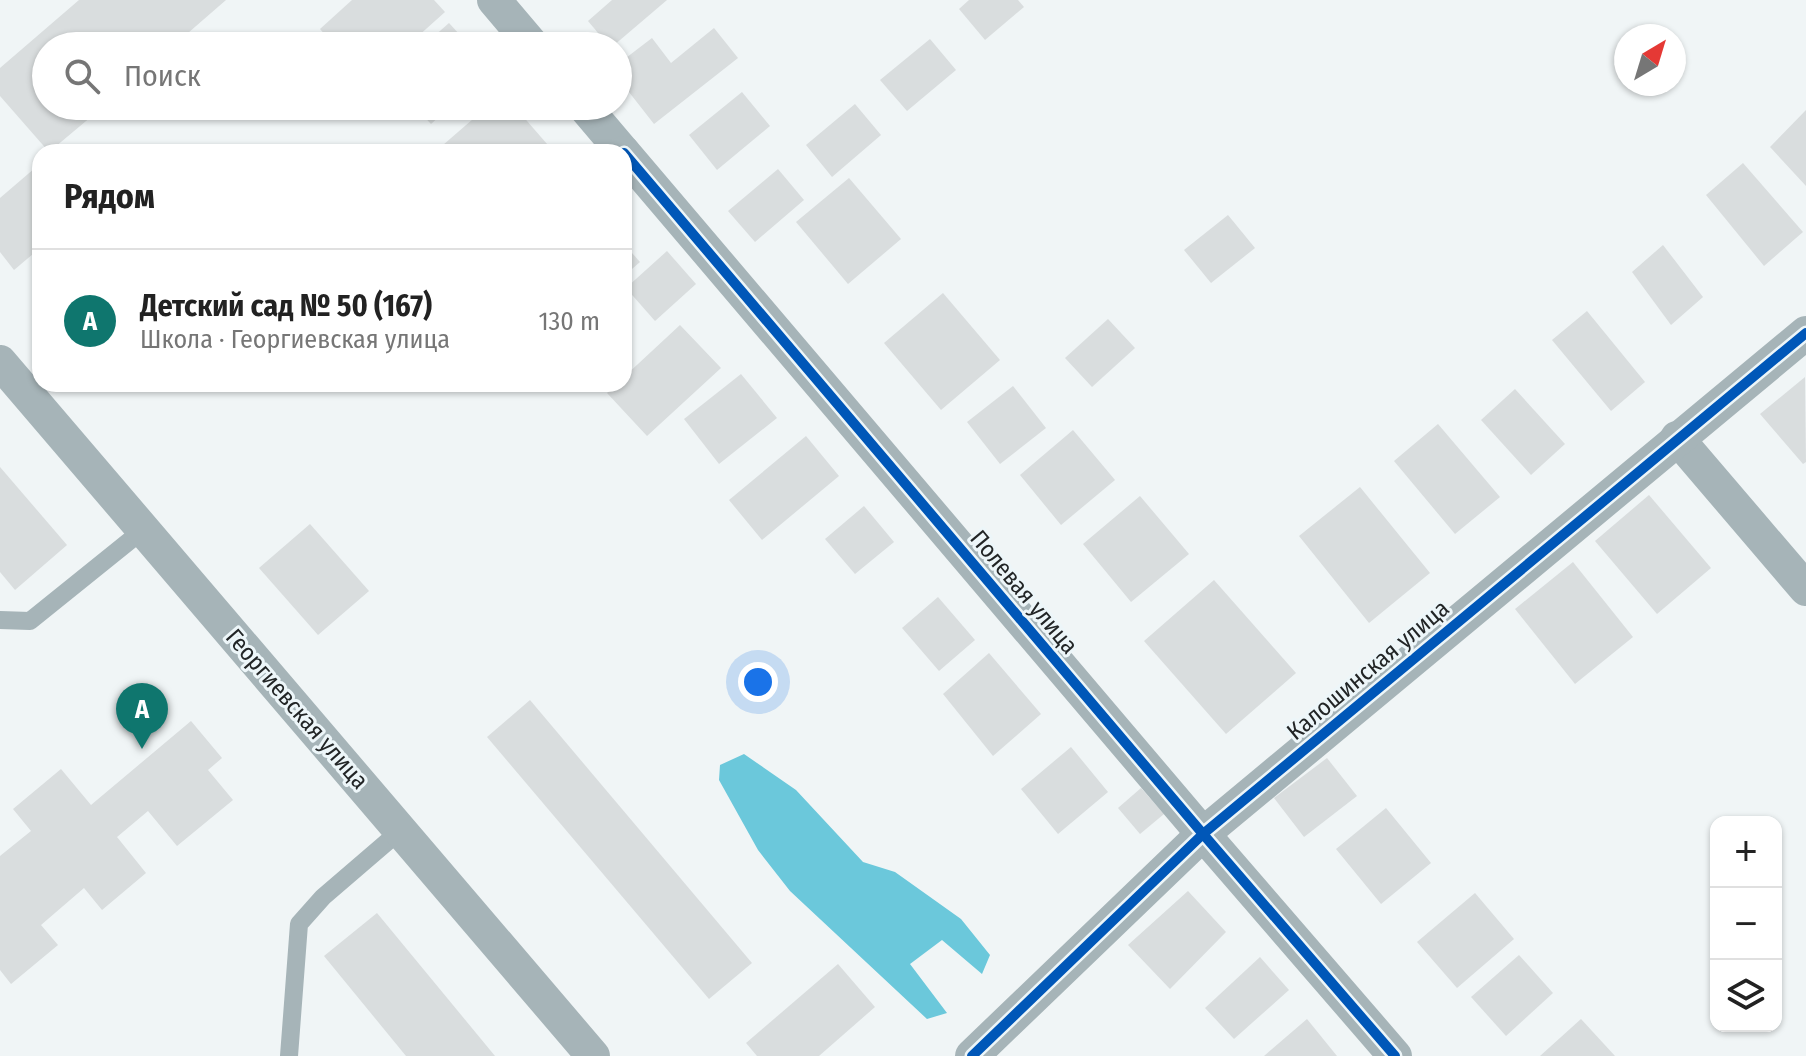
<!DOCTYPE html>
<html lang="ru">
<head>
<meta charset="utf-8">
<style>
	:root { --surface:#fff; --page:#f2f2f2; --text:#222; --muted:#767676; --line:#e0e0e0; --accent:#0f766e }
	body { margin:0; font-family:"Fira Sans Condensed",sans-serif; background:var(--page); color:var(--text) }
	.controls { position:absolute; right:24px; bottom:24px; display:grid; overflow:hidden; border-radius:16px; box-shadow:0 2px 6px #0004 }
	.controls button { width:72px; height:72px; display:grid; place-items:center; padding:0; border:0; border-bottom:2px solid var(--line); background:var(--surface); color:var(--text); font:40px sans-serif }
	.compass { position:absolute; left:1614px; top:24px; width:72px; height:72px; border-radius:50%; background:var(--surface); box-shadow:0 2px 6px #0004; rotate:38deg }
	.you { position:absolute; left:758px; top:682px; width:28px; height:28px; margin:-20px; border:6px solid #fff; border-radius:50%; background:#1a73e8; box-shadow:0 0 0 12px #1a73e833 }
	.badge { display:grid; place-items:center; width:52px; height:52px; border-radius:50%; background:var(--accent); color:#fff; font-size:26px; font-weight:700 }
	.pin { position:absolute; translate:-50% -66px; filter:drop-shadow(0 2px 4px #0008) }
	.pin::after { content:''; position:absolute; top:42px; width:28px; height:24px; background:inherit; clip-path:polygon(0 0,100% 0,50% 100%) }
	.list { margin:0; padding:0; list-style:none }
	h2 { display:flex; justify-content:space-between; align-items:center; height:104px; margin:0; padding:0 32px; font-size:34px }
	h2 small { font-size:26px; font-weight:400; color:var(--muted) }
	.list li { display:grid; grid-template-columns:52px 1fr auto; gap:24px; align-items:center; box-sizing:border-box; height:144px; padding:0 32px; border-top:2px solid var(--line) }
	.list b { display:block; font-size:30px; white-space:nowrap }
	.list p { margin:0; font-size:26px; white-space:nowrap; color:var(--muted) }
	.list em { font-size:26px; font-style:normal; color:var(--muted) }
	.icon { flex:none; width:44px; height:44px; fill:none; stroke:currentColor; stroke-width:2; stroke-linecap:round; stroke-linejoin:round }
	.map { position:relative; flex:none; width:1806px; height:1056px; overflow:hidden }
	.search { position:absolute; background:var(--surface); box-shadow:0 2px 6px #0004; left:32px; top:32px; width:600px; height:88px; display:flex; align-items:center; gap:20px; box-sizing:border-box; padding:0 28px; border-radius:44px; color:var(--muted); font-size:30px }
	.panel { position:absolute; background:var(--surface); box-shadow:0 2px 6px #0004; left:32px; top:144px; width:600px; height:248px; border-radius:24px }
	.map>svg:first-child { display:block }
	.water { fill:#6bc8db }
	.building { fill:#d9ddde }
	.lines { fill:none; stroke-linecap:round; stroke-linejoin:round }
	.service { stroke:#a6b4b8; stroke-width:18 }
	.minor { stroke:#a6b4b8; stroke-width:34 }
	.cycleway-casing { stroke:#edf6f9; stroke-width:15 }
	.cycleway { stroke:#0057b8; stroke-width:10 }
	.labels { text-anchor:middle; stroke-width:6; stroke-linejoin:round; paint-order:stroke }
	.street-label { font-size:24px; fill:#222526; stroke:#edf6f9 }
</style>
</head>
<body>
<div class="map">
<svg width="1806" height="1056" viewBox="0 0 1806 1056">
	<rect width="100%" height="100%" fill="#f0f5f6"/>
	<path class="water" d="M744,754l52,36 67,72 32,10 66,47 29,36 -8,19 -40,-34 -32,24 37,49 -20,6 -137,-128 -32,-41 -39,-70 1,-15z"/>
	<g class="building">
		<path d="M79,0h147l-53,46h-127v60h58l-55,46 -49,-56v-28z"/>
		<path d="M352,0h82l11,12 -38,34h-72l-15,-17z"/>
		<path d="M612,0h55l-54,46h-4l-21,-25z"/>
		<path d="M969,0h49l6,7 -39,33 -26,-31z"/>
		<path d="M449,23l21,23h-47z"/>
		<path d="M714,28l24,30 -84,66 -36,-46v-14l34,-26 19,25z"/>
		<path d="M930,39l26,31 -49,41 -27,-31z"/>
		<path d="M742,92l28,34 -53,44 -28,-35z"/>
		<path d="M855,104l26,31 -49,42 -26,-32z"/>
		<path d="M414,106h37l-20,18z"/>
		<path d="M488,106h26l40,46h-105l-6,-7z"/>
		<path d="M1806,110v76l-36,-39z"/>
		<path d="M1743,163l60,69 -39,34 -58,-71z"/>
		<path d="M35,168l5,6v74l-26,22 -14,-18v-54z"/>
		<path d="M778,169l26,31 -49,42 -27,-31z"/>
		<path d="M849,178l52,61 -53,45 -52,-62z"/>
		<path d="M1228,215l27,33 -44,35 -27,-33z"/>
		<path d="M624,244l16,18 -16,14z"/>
		<path d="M1663,245l40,52 -32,28 -39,-53z"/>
		<path d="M667,251l29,33 -41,37 -29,-33z"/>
		<path d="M943,293l57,67 -59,50 -57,-67z"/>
		<path d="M1587,311l58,71 -34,29 -59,-71z"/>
		<path d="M1108,319l27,29 -43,39 -27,-29z"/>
		<path d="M680,325l41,43 -74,68 -40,-43 9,-9h8v-7z"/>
		<path d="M741,374l36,44 -58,46 -35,-45z"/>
		<path d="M1805,377l1,85 -3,2 -43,-50z"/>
		<path d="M1013,386l33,42 -46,36 -33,-42z"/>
		<path d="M1515,389l50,55 -34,31 -50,-55z"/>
		<path d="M1438,424l62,73 -45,37 -61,-73z"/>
		<path d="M1073,430l42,50 -54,45 -41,-50z"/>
		<path d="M806,436l33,40 -77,64 -33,-40z"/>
		<path d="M0,467l67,78 -52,45 -15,-18z"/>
		<path d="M1360,487l70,86 -61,50 -70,-87z"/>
		<path d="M1649,495l62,73 -54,46 -62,-73z"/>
		<path d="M1140,496l49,58 -58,48 -48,-58z"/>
		<path d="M864,506l30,36 -39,32 -30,-35z"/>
		<path d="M310,524l59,67 -51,44 -59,-67z"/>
		<path d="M1573,562l60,75 -58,47 -60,-75z"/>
		<path d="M1214,580l82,93 -70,61 -82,-93z"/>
		<path d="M938,597l37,43 -36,31 -37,-43z"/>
		<path d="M989,653l52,61 -48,42 -50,-62z"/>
		<path d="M530,700l222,263 -43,36 -222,-262z"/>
		<path d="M191,721l31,37 -14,12 25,30 -56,46 -29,-35 -31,26 29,36 -44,37 -18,-22 -43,37 17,20 -47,39 -11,-14v-114l31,-25 -18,-22 48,-40 30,36z"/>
		<path d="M1071,747l37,45 -50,42 -37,-45z"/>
		<path d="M1327,758l30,38 -53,41 -30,-39z"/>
		<path d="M1141,788l23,26 -24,20 -22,-26z"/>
		<path d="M1386,808l45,55 -50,41 -45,-55z"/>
		<path d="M1188,891l38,41 -56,57 -42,-44z"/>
		<path d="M1475,893l39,46 -57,49 -40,-46z"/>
		<path d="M377,913l118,143h-89l-82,-100z"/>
		<path d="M1519,955l34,38 -47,43 -35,-39z"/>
		<path d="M1260,957l29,33 -55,49 -29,-31z"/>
		<path d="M838,964l37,43 -56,49h-62l-11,-13z"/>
		<path d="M1307,1019l30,37h-73z"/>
		<path d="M1581,1019l34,37h-75z"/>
	</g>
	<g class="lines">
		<g class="service">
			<path d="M0,620l30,1 113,-91"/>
			<path d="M289,1056l10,-132 24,-27 78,-67"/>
		</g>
		<g class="minor">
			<path d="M494,0l39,46"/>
			<path d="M584,106l39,46"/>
			<path d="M624,153l579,681 192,222"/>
			<path d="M0,362l593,694"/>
			<path d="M1677,438l129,151"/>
			<path d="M972,1056l231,-222 603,-501"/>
		</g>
		<g class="cycleway-casing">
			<g id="cycleway">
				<path d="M624,153l579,681 192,222"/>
				<path d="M972,1056l231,-222 603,-501"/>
			</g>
		</g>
		<use href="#cycleway" class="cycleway"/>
	</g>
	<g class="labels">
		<g class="street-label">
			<text transform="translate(1024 592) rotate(50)" y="8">Полевая улица</text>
			<text transform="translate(1368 670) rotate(-40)" y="8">Калошинская улица</text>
			<text transform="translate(297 709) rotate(49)" y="8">Георгиевская улица</text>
		</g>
	</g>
</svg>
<div class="controls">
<button>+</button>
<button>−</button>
<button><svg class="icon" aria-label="layers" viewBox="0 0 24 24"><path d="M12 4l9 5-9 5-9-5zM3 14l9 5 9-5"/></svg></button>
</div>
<svg class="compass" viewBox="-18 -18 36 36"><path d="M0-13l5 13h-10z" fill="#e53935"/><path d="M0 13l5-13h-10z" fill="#767676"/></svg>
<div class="you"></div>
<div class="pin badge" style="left:142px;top:749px">A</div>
<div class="search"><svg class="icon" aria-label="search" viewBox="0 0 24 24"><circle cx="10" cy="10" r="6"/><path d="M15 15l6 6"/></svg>Поиск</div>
<section class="panel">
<h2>Рядом<small></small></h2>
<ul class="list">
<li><span class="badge">A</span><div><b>Детский сад № 50 (167)</b><p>Школа · Георгиевская улица</p></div><em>130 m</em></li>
</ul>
</section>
</div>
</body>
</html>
